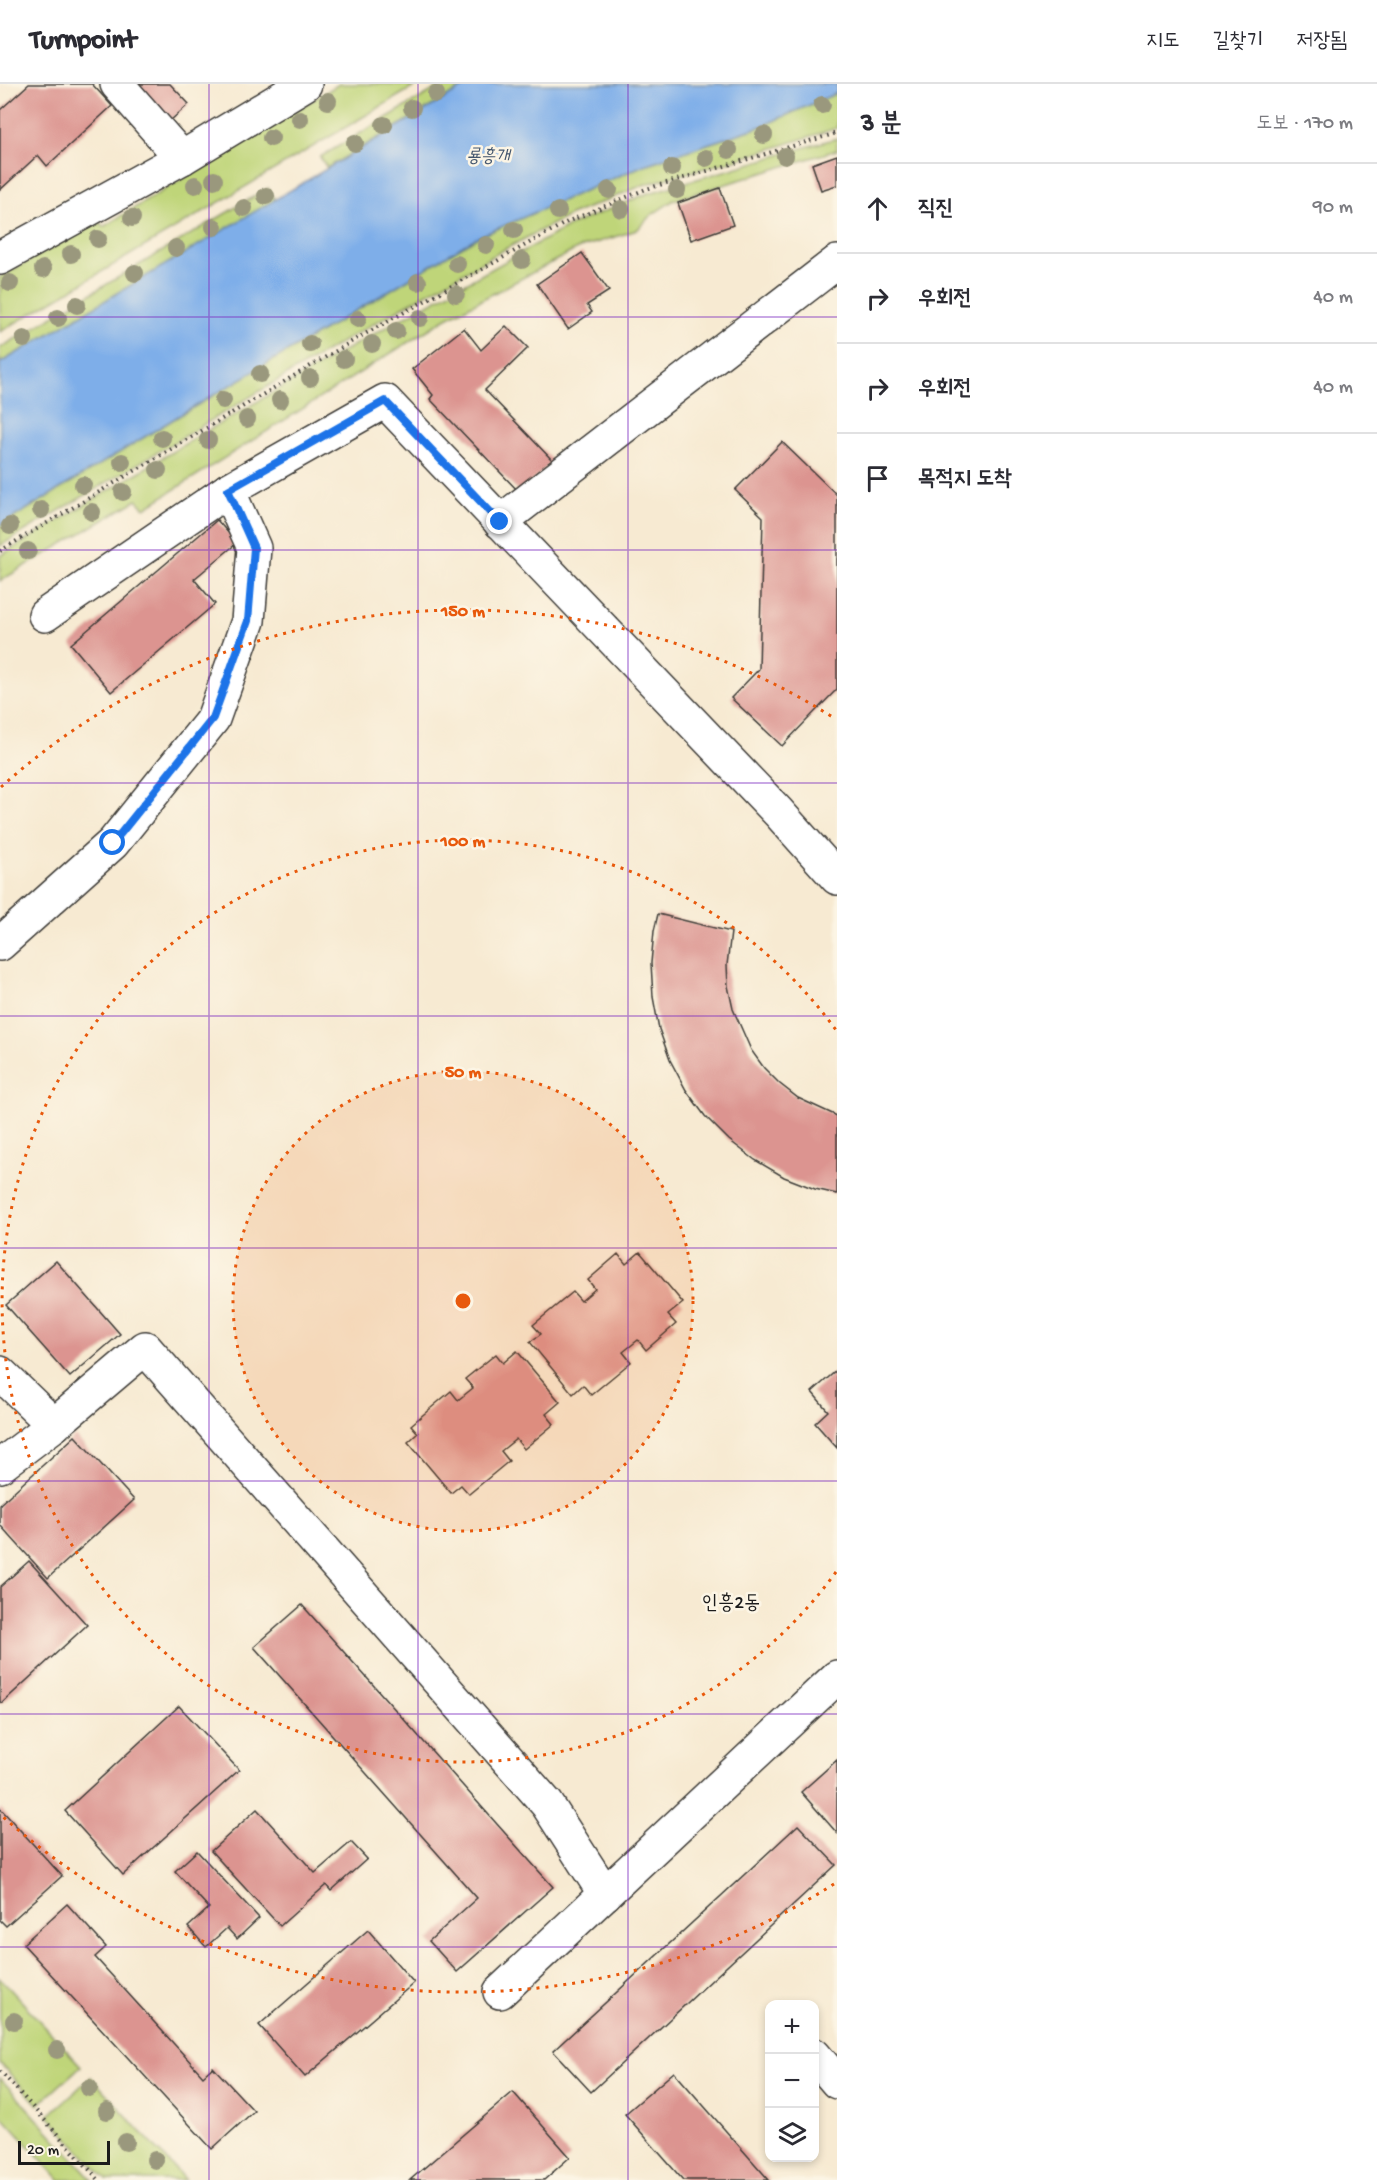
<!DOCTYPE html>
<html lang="ko">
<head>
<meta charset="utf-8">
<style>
	:root { --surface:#fff; --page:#f7f7f7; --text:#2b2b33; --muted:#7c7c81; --line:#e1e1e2 }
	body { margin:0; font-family:"Gochi Hand","Poor Story",sans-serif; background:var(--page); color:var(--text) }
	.controls { position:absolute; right:18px; bottom:18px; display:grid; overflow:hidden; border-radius:12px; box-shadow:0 3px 9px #0003 }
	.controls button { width:54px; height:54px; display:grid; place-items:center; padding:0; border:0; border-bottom:2px solid var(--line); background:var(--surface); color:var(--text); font:30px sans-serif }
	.scale { position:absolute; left:18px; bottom:15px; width:92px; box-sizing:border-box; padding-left:6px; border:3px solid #1c1c1c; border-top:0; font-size:16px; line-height:21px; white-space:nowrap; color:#1c1c1c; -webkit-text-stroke:4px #fcf5e5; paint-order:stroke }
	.stop { position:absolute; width:18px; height:18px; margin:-14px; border:4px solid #1a73e8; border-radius:50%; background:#fff }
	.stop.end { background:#1a73e8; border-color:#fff; box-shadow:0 2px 6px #0008 }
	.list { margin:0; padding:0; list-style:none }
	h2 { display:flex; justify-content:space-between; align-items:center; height:78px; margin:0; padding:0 24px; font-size:26px }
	h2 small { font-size:20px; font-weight:400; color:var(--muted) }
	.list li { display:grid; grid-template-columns:39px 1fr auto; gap:18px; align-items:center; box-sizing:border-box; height:90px; padding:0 24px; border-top:2px solid var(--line) }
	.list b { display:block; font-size:22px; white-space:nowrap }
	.list em { font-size:20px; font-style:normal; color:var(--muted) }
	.icon { flex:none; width:33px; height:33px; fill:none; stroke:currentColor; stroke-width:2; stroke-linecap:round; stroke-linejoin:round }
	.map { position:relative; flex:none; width:837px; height:2096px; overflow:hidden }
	header { display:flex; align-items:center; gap:36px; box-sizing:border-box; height:84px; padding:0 30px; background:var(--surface); border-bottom:2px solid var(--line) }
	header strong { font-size:28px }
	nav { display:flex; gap:33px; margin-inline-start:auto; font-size:21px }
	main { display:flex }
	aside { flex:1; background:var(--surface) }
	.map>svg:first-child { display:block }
	.green { fill:#bfd579; stroke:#6e784a; stroke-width:1.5 }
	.water { fill:#7eaee9; stroke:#4d6582; stroke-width:1.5 }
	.building { fill:#dc9490 }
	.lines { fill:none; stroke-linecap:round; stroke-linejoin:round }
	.minor-casing { stroke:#3d3b37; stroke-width:36 }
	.path { stroke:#3d3b37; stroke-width:4; stroke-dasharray:1.5 4.5; stroke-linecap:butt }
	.minor { stroke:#fff; stroke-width:33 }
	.tree { fill:#9a987d }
	.route { stroke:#1a73e8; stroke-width:8 }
	.grid { fill:none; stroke:#7b2cbf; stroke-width:1.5; stroke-opacity:0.55 }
	.ring { fill:none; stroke:#e8590c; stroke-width:3; stroke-dasharray:3 6 }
	.labels { text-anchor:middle; stroke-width:5; stroke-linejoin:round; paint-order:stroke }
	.water-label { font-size:18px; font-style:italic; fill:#43566e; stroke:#fcf5e5 }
	.quarter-label { font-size:20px; fill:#1c1c1c; stroke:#fcf5e5 }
	.centre { fill:#e8590c; stroke:#fcf5e5; stroke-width:3 }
	.ring-label { font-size:18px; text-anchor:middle; font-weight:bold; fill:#e8590c; stroke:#fcf5e5; stroke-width:5; stroke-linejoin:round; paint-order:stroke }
</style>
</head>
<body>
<header>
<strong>Turnpoint</strong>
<nav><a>지도</a><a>길찾기</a><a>저장됨</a></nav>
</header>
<main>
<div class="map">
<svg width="837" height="2096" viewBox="0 0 837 2096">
	<rect width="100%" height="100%" fill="#fcf5e5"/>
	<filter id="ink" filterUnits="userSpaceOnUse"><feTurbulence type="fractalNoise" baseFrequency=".0167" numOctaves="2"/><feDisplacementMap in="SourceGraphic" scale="12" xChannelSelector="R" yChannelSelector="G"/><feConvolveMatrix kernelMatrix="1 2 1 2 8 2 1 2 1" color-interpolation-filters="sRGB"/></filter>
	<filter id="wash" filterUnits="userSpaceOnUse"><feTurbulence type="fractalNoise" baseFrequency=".008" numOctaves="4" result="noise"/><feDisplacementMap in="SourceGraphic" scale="24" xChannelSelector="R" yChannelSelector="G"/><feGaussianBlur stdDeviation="1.35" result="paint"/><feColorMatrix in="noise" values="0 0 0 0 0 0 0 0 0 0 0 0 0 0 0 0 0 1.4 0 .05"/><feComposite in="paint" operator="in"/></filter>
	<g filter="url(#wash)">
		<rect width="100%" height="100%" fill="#f7ead2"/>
		<g class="green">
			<path d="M339,0h80l-419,248v-55l99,-56 4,6z"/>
			<path d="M444,0h25l-142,84 -7,-11z"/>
			<path d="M837,9v35l-95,30 -96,26 -78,32 -61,32 -153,87 -354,211v-20l177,-109 152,-90 147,-89 168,-73 118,-39z"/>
			<path d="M837,54v12l-163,50 -24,16 -13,14 -58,18 -134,71 -300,189 -8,-8 -137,81v-25l195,-118 161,-94 213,-118 77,-32z"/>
			<path d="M268,104l7,12 -275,163v-15z"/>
			<path d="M0,1894l81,88 -43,39 -38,-42z"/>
			<path d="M91,1993l94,103h-78l-59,-64z"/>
			<path d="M0,1994l93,102h-33l-60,-66z"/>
		</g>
		<path class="water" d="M469,0h368v9l-75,33 -118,39 -168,73 -147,89 -152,90 -177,109v-163z"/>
		<g id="blocks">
			<g class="building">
				<path d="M29,0h63l20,22 -65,60 -9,-11 -38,35v-80z"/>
				<path d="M137,0h33l19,20 -19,17z"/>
				<path d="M837,71v30l-16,5 -9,-26z"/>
				<path d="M720,104l13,37 -42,15 -13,-37z"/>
				<path d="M582,169l27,38 -22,14 5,7 -24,17 -31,-45z"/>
				<path d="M506,242l22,22 -43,42 68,71 -33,32 -90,-94 3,-4 -21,-26 52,-41 17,22z"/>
				<path d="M782,358l55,53v194l-55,57 -51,-48 28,-29 4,-152 -28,-27z"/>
				<path d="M217,436l20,23 -43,36 21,25 -104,88 -40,-48z"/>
				<path d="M658,830l73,18 -4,33 1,21 5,23 18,41 13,18 16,16 18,14 39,18v78l-22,-5 -31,-12 -29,-17 -26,-20 -24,-24 -19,-26 -16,-30 -11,-31 -6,-32 -2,-34 3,-32z"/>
				<path d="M640,1168l43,51 -15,12 8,9 -30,26 -8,-10 -15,12 8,10 -40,33 -8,-10 -10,9 -43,-52 11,-8 -8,-9 40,-33 8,9 14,-12 -7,-9 30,-26 8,10z"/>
				<path d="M56,1177l64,73 -50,43 -64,-72z"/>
				<path d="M517,1267l43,51 -14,12 8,10 -30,25 -8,-10 -15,12 8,10 -40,33 -8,-9 -10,8 -43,-51 10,-9 -7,-8 40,-34 7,9 15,-12 -8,-9 31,-25 7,9z"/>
				<path d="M837,1286v78l-22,-25 13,-12 -16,-19z"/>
				<path d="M75,1352l59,64 -86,78 -48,-53v-21z"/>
				<path d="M29,1477l58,64 -85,78 -2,-1v-115z"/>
				<path d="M302,1521l251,282 -96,85 -28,-31 48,-43 -223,-251z"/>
				<path d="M179,1622l60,64 -116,105 -58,-64z"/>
				<path d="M837,1676v73l-36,-41z"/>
				<path d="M0,1724l62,68 -56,50 -6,-6z"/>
				<path d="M257,1725l58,64 36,-31 16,17 -36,32 -5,-6 -46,41 -69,-75z"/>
				<path d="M798,1741l38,40 -245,227 -38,-41z"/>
				<path d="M197,1767l62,67 -22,21 -10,-11 -21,19 -18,-20 21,-19 -34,-37z"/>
				<path d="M67,1820l39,43 -11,10 108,119 10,-9 41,44 -42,38 -189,-205z"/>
				<path d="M368,1846l46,53 -109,94 -46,-52z"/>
				<path d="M674,1988l95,108h-86l-58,-66z"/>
				<path d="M513,2008l57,65 -26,23h-134z"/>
			</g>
		</g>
	</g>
	<g filter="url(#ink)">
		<use href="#blocks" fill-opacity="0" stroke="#3d3b37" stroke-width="1.5"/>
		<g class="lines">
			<g class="minor-casing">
				<g id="minor">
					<path d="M117,0l65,74"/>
					<path d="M0,174l182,-100 123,-74"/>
					<path d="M500,438l337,-260"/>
					<path d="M45,531l183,-125 157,-89 393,411 59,66"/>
					<path d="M0,860l113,-101 100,-124 35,-98 6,-73 -26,-58"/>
					<path d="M0,1289l54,52"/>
					<path d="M0,1382l54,-41 91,-77 402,456 58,90"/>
					<path d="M500,1908l337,-315"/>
					<path d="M814,1971l23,27"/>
				</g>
			</g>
			<g class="path">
				<path d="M0,467l356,-212 213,-118 77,-32 191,-56"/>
				<path d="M0,1987l99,109"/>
			</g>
			<use href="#minor" class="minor"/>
		</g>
		<g class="tree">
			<circle cx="436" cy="10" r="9"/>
			<circle cx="328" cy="17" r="9"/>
			<circle cx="822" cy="21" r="9"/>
			<circle cx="412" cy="24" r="9"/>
			<circle cx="300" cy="35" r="9"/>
			<circle cx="384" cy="41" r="9"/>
			<circle cx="764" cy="51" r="9"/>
			<circle cx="271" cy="54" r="9"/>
			<circle cx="355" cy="59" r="9"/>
			<circle cx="729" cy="66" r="9"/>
			<circle cx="785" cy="72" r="9"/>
			<circle cx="706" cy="74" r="9"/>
			<circle cx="672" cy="84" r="9"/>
			<circle cx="214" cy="96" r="9"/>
			<circle cx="195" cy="101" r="9"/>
			<circle cx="609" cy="106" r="9"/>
			<circle cx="677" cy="106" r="9"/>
			<circle cx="266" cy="112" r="9"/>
			<circle cx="244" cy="124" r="9"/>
			<circle cx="621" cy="125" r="9"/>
			<circle cx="558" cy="127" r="9"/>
			<circle cx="132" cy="134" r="9"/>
			<circle cx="214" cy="143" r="9"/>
			<circle cx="514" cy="146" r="9"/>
			<circle cx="98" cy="155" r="9"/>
			<circle cx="486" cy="161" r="9"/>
			<circle cx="176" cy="164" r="9"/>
			<circle cx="71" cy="170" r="9"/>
			<circle cx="522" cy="176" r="9"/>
			<circle cx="457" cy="180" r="9"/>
			<circle cx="43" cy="185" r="9"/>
			<circle cx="135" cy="189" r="9"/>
			<circle cx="418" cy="198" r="9"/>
			<circle cx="10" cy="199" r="9"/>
			<circle cx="456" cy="210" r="9"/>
			<circle cx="77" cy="221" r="9"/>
			<circle cx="58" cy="234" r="9"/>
			<circle cx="420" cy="234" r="9"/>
			<circle cx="358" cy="235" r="9"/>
			<circle cx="396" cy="247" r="9"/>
			<circle cx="24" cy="255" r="9"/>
			<circle cx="310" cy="260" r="9"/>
			<circle cx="372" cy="260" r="9"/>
			<circle cx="344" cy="275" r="9"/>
			<circle cx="260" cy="290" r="9"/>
			<circle cx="310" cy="294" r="9"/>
			<circle cx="223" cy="316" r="9"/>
			<circle cx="280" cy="316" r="9"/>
			<circle cx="247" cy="335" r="9"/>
			<circle cx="162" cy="354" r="9"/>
			<circle cx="208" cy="356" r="9"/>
			<circle cx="122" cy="378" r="9"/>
			<circle cx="158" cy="386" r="9"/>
			<circle cx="83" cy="401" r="9"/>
			<circle cx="123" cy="408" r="9"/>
			<circle cx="41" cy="426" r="9"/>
			<circle cx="92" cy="428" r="9"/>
			<circle cx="10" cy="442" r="9"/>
			<circle cx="28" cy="467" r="9"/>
			<circle cx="14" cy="1937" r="9"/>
			<circle cx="57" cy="1966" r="9"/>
			<circle cx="89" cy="2004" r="9"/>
			<circle cx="107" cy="2027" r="9"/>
			<circle cx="126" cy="2058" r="9"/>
			<circle cx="155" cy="2076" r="9"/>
		</g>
	</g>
	<g class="lines" filter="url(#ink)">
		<path class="route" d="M113,759l100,-125 35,-97 6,-73 -26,-58 157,-89 115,121"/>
	</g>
	<path class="grid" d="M209,0v2096M418,0v2096M628,0v2096M0,233h837M0,466h837M0,699h837M0,932h837M0,1164h837M0,1397h837M0,1630h837M0,1863h837"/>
	<circle cx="463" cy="1217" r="230" fill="#e8590c" fill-opacity=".12"/>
	<g class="ring">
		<circle cx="463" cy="1217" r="230"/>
		<path d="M836 1488A461 461 0 1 1 836 946"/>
		<path d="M834 1800A691 691 0 0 1 1 1731M1 703A691 691 0 0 1 834 634"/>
	</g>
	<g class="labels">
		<g class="water-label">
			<text x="488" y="77">룡흥개</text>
		</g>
		<g class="quarter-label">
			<text x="731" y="1524">인흥2동</text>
		</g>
	</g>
	<circle cx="463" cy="1217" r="9" class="centre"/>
	<g class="ring-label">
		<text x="463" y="532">150 m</text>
		<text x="463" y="762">100 m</text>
		<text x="463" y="993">50 m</text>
	</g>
</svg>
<div class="controls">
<button>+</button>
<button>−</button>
<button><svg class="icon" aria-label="layers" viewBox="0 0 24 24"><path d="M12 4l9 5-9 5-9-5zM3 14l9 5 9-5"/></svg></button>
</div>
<div class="scale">20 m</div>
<div class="stop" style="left:113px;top:759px"></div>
<div class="stop end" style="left:500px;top:438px"></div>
</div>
<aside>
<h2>3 분<small>도보 · 170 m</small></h2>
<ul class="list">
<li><svg class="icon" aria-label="ahead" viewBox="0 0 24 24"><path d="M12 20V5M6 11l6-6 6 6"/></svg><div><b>직진</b></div><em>90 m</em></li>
<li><svg class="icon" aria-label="right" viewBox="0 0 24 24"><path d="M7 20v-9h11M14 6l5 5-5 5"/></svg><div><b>우회전</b></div><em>40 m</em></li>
<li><svg class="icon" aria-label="right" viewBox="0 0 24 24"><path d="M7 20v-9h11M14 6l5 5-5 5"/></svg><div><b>우회전</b></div><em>40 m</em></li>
<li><svg class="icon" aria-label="arrive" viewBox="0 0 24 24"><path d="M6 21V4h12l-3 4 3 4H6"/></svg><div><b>목적지 도착</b></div></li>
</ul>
</aside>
</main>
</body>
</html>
